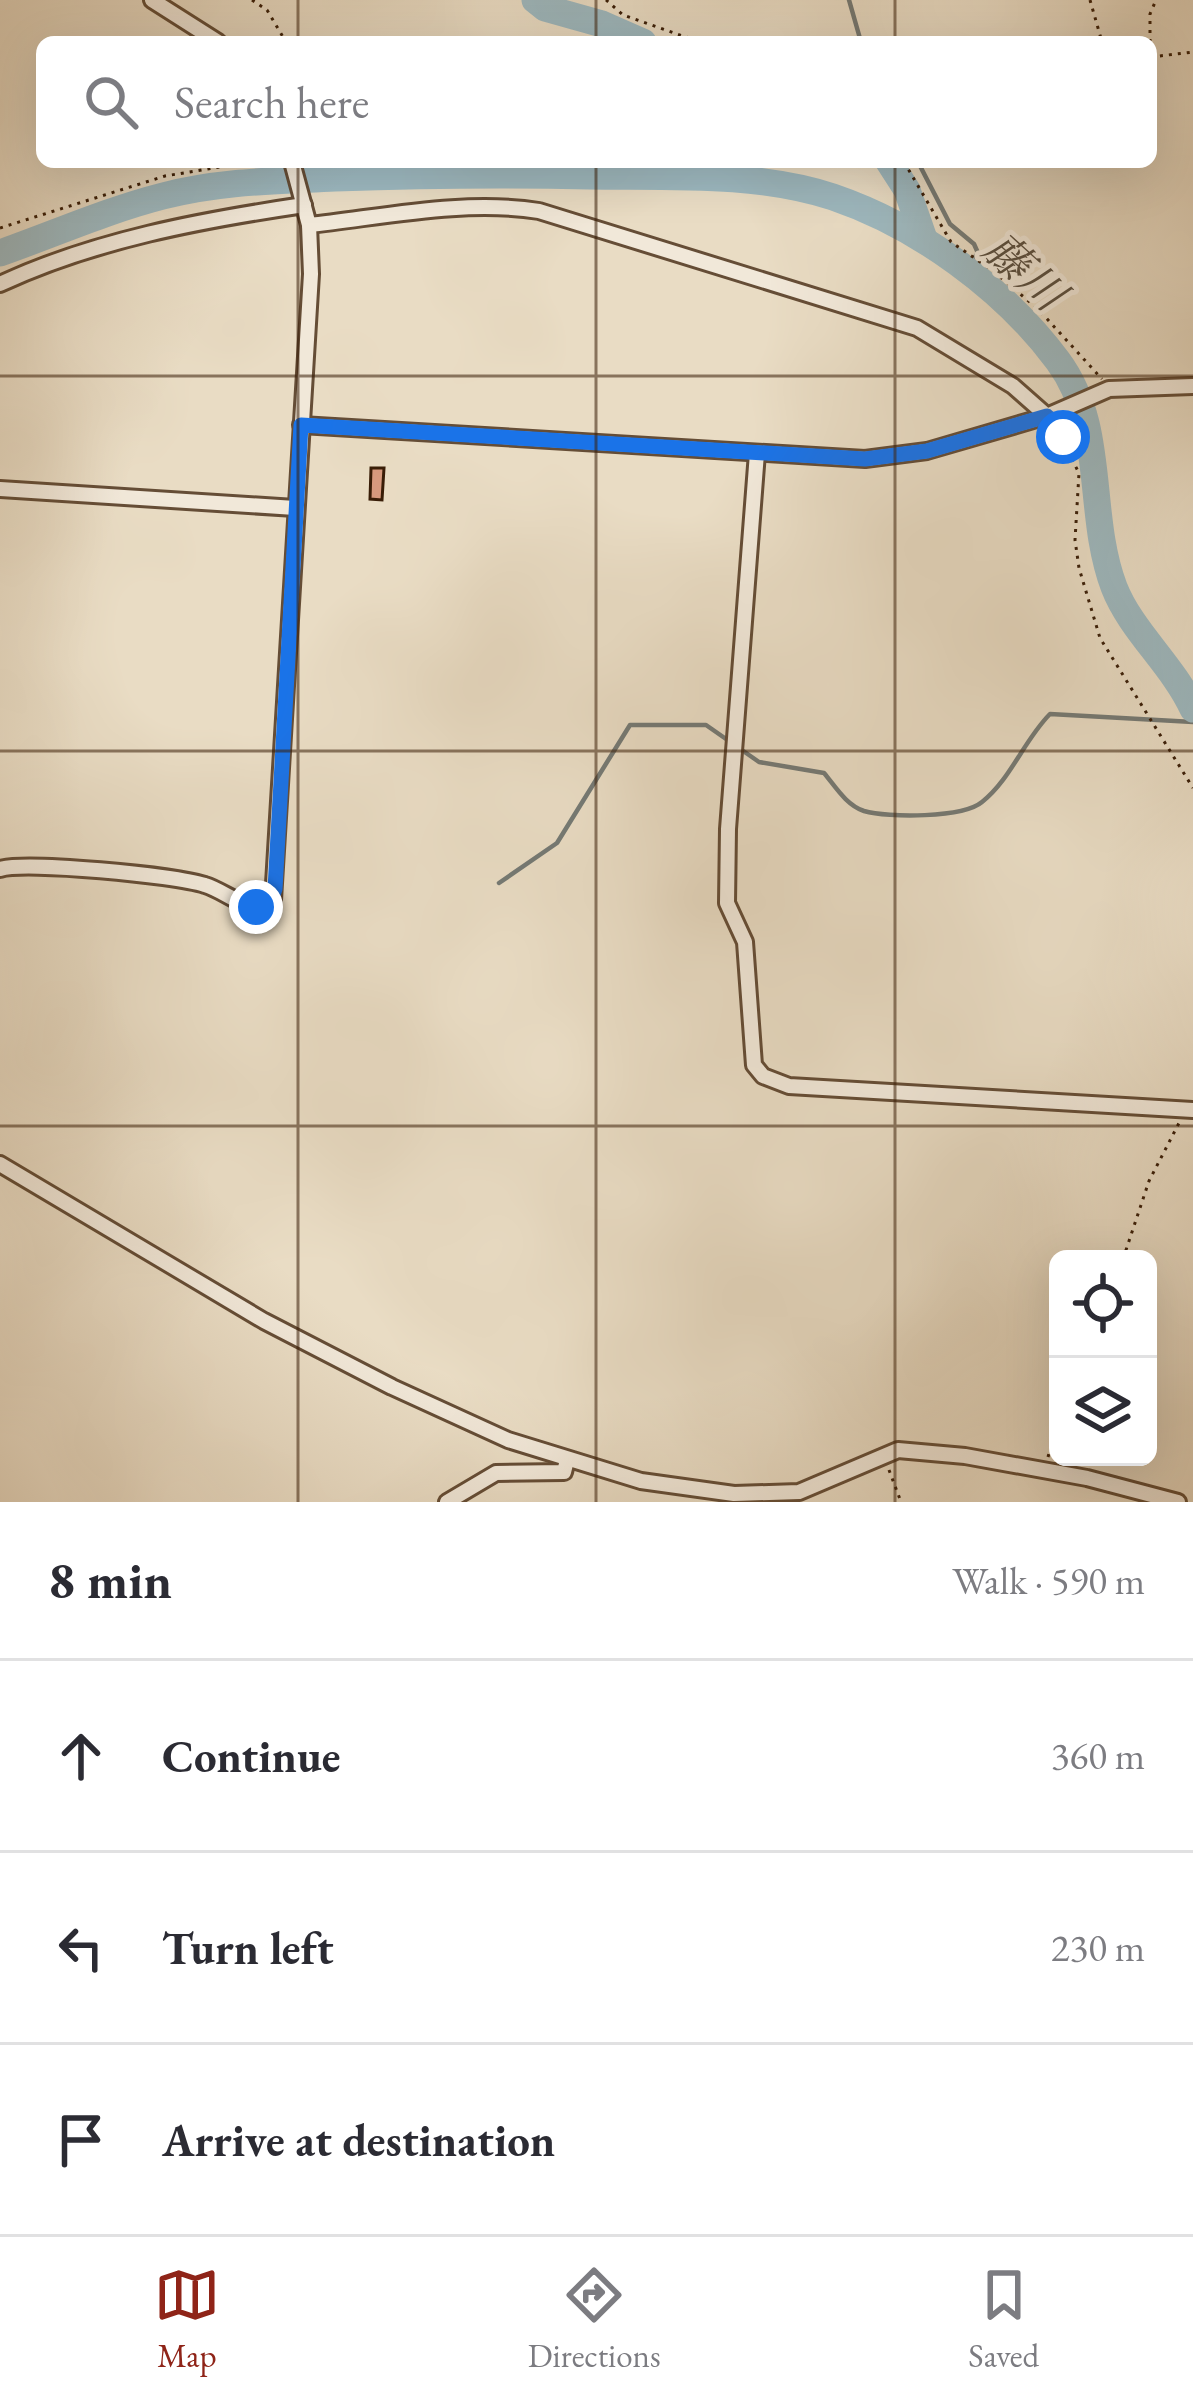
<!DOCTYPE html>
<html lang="en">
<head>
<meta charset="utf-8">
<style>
	:root { --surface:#fff; --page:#f2f2f3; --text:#2b2b33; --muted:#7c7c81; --line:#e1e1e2; --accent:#8f2418 }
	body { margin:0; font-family:"EB Garamond","Noto Serif JP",serif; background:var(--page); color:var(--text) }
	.controls { position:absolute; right:36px; bottom:36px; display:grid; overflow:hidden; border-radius:18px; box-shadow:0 12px 48px #0002 }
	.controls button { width:108px; height:108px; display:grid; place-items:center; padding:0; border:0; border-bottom:3px solid var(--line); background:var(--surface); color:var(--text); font:60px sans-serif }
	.stop { position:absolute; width:36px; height:36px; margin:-27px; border:9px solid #1a73e8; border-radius:50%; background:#fff }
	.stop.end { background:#1a73e8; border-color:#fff; box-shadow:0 3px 12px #0008 }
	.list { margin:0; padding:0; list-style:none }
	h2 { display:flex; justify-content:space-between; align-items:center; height:156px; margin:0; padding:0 48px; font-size:51px }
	h2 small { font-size:39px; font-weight:400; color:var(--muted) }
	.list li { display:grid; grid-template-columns:78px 1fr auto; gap:36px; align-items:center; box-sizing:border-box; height:192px; padding:0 48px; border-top:3px solid var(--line) }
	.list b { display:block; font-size:45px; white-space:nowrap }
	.list em { font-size:39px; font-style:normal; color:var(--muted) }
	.icon { flex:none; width:66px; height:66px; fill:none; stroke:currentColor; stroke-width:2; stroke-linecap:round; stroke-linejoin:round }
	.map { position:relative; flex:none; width:1193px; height:1502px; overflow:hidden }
	.search { position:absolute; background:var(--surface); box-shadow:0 12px 48px #0002; left:36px; right:36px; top:36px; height:132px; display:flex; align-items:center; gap:30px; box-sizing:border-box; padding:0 42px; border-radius:18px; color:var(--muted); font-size:45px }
	.sheet { height:732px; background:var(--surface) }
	nav { display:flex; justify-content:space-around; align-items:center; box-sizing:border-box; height:168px; border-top:3px solid var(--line); background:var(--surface); font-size:33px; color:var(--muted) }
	nav a { display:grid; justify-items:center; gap:6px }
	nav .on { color:var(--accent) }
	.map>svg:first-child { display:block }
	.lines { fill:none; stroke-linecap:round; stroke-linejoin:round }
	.stream { stroke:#757a75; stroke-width:4.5 }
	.river { stroke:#9db8bf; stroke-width:27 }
	.building { fill:#d7997d; stroke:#391d07; stroke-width:3 }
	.street-casing { stroke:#654d36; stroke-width:20 }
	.path { stroke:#391d07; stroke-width:3; stroke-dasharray:3 6; stroke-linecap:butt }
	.street { stroke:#f1e8d9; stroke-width:14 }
	.route { stroke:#1a73e8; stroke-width:15 }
	.grid { fill:none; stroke:#391d07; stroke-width:3; stroke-opacity:0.55 }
	.labels { text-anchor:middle; stroke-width:10; stroke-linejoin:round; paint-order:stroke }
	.water-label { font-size:45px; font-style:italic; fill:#574c3e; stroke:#f1e8d9 }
</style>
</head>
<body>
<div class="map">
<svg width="1193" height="1502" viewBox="0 0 1193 1502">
	<rect width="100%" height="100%" fill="#e9dcc4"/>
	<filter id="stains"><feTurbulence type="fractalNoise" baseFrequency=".00167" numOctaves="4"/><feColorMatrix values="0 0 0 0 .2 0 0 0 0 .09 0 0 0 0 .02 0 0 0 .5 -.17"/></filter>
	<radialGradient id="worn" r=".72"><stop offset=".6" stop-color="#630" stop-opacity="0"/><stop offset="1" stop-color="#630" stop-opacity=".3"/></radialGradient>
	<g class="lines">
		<g class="stream">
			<path d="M849,0l12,42"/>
			<path d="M918,162l32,62 24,20 4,9 -14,18"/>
			<path d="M499,883l58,-40 73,-118h76l53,37 65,11c11,13 22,32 40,38 24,7 99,7 118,-9 29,-23 42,-62 68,-88l143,8"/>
		</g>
		<g class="river">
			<path d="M535,0l10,8 57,16 41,18"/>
			<path d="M889,162l18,28 16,46"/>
			<path d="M0,253c54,-19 108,-43 163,-57 57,-15 114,-15 172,-18 85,-3 169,-4 254,-2 80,1 168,-4 244,21 85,29 171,91 225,164 49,66 28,152 56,226 17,44 59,78 79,122"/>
		</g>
	</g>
	<path class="building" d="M371,468h13l-2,32 -12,-1z"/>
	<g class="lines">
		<g class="street-casing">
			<g id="street">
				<path d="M152,0l66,42"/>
				<path d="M309,225c74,-8 156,-26 230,-14l378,117 96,58 34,30 62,-27 84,-3"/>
				<path d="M0,284c94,-44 202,-64 304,-79"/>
				<path d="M301,425l564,34 62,-8 120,-35"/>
				<path d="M757,453l-29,376 -1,74 18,39 9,123 9,11 26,10 404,24"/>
				<path d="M0,489l295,19"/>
				<path d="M0,869c25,-8 174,6 205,16 17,5 33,20 52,22 10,1 9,-1 16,-7l38,-626 -2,-49 -17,-63"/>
				<path d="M0,1164l264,157 128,66 116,53 133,41 93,13 65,-2 99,-42 67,6 122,22 91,24"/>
				<path d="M447,1502l49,-29 68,-1 3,-12"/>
			</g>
		</g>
		<g class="path">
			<path d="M252,0l15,10 19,32"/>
			<path d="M606,0l17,15 77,27"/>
			<path d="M1090,0l12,42"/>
			<path d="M1150,42v-28l6,-14"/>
			<path d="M1151,57l42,-5"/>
			<path d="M904,162l47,80 41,28 46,39 64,70"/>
			<path d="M0,228l165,-52 85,-14"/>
			<path d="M1055,427l24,46 -4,67 4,28 21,70 93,150"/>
			<path d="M1123,1259l26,-78 30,-58"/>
			<path d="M1048,1457l10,-36"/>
			<path d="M889,1470l12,32"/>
		</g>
		<use href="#street" class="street"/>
	</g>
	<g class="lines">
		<path class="route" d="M256,907l14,-3 5,-15 26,-464 564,34 62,-8 120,-35 16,21"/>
	</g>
	<path class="grid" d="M298,0v42M596,0v42M895,0v42M298,162v1340M596,162v1340M895,162v1340M0,376h1193M0,751h1193M0,1126h1193"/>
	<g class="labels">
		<g class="water-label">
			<text transform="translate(1025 271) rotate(42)" y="16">藤川</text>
		</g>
	</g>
	<rect width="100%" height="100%" filter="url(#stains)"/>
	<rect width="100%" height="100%" fill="url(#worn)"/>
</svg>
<div class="controls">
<button><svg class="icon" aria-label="locate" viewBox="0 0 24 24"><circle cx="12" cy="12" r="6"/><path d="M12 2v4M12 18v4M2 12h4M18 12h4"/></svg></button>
<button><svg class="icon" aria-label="layers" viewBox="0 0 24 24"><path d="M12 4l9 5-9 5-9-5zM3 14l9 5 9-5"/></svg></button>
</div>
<div class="stop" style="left:1063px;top:437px"></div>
<div class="stop end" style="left:256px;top:907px"></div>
<div class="search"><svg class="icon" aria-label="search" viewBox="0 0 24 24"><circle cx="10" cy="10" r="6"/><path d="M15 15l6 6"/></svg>Search here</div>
</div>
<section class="sheet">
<h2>8 min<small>Walk · 590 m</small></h2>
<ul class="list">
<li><svg class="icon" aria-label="ahead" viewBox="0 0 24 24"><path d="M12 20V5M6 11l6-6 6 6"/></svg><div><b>Continue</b></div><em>360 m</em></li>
<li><svg class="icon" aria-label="left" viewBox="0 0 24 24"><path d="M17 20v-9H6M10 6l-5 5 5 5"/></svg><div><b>Turn left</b></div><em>230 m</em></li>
<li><svg class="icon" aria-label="arrive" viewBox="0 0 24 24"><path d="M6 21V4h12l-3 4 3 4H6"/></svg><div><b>Arrive at destination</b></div></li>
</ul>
</section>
<nav>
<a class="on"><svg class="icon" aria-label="map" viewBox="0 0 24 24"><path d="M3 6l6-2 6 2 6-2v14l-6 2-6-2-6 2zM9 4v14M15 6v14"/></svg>Map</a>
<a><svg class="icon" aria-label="directions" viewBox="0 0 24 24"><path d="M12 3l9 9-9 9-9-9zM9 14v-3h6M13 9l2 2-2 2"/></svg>Directions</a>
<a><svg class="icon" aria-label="saved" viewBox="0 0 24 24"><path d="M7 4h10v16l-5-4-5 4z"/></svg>Saved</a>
</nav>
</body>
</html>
